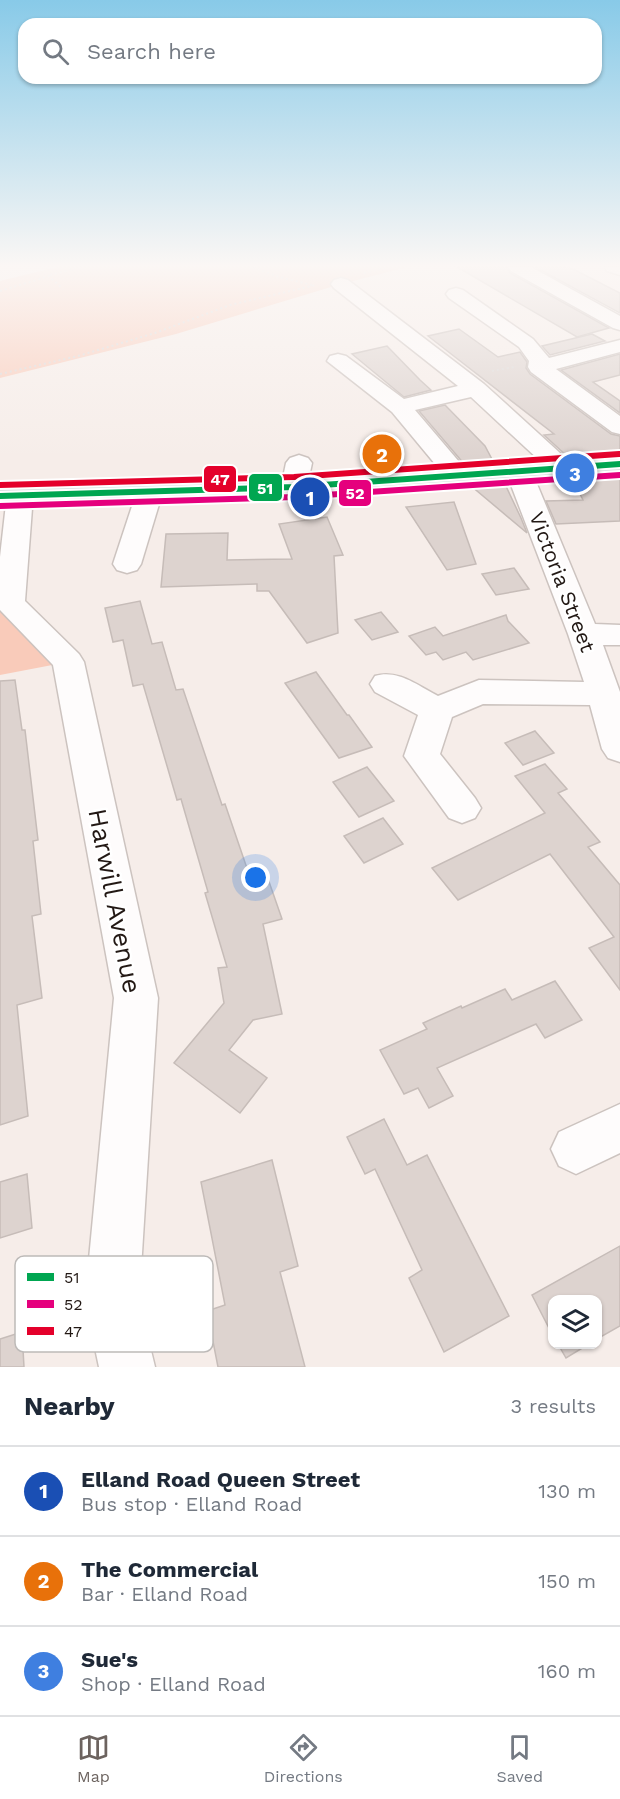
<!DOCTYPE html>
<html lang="en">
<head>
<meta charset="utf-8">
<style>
	:root { --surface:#fff; --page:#f2f2f3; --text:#1f2937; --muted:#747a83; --line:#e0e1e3; --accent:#6c635f }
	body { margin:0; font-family:"Work Sans",sans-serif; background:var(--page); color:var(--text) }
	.controls { position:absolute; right:18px; bottom:18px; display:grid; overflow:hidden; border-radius:12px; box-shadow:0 2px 4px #0004 }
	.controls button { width:54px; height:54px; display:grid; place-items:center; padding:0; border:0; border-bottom:2px solid var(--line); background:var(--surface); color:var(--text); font:30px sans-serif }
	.you { position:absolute; left:256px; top:878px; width:21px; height:21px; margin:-15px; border:4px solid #fff; border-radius:50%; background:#1a73e8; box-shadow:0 0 0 9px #1a73e833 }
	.badge { display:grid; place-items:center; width:39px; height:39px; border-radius:50%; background:var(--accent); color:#fff; font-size:20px; font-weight:700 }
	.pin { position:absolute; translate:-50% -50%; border:3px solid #fff; box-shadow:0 2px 6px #0006 }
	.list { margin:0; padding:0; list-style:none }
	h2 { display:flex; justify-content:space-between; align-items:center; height:78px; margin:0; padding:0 24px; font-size:26px }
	h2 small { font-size:20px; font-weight:400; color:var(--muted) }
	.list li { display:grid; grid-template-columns:39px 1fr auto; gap:18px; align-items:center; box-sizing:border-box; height:90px; padding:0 24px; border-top:2px solid var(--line) }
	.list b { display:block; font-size:22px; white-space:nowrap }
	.list p { margin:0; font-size:20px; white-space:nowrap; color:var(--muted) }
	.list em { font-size:20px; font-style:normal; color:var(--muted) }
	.icon { flex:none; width:33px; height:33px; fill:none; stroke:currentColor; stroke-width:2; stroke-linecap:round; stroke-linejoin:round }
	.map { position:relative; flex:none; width:620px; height:1367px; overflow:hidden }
	.search { position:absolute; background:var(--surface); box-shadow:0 2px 4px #0004; left:18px; right:18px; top:18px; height:66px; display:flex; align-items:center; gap:15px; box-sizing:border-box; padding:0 21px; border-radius:18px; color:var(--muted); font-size:22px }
	.sheet { height:348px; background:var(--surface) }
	nav { display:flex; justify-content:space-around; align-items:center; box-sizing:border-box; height:84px; border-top:2px solid var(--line); background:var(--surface); font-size:16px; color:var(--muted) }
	nav a { display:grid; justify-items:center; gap:3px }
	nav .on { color:var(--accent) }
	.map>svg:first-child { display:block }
	.green { fill:#f9cbba }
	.building { fill:#ddd3cf; stroke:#c6bcb8; stroke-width:1.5 }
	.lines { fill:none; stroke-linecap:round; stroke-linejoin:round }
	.minor-casing { stroke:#ccc3bf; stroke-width:3 }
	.major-casing { stroke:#d0cac8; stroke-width:3 }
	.path { stroke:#dbd8d7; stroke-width:2; stroke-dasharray:2 3; stroke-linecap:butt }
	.minor { fill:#fefcfc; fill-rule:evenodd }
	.major { fill:#d8e1e0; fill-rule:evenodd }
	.bus-1-casing { stroke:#fff; stroke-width:10 }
	.bus-2-casing { stroke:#fff; stroke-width:10 }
	.bus-3-casing { stroke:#fff; stroke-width:10 }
	.bus-1 { stroke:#00a651; stroke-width:6 }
	.bus-2 { stroke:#e5007d; stroke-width:6 }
	.bus-3 { stroke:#e4002b; stroke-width:6 }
	.labels { text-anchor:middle; stroke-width:5; stroke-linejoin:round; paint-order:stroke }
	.street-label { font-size:21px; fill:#221814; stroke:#fff }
	.near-street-label { font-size:26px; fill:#221814; stroke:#fff }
	.key { fill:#fff; stroke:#bdbab8; stroke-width:1.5 }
	.key-label { font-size:16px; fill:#221814 }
	.line-badge { stroke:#fff; stroke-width:2 }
	.badge-label { font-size:16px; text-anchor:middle; font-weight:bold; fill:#fff }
</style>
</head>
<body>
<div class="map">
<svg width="620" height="1367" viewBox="0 0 620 1367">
	<rect width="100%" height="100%" fill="#f6ede9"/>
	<g class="green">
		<path d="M57,267h351l-67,17 -165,50 -176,44v-97z"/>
		<path d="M0,604l68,58 -68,13z"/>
	</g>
	<g class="building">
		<path d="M457,267h50l3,6 99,55 -32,9z"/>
		<path d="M535,267h28l10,2 47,24v20z"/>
		<path d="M459,329l39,28 22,-5 7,10 -1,6 4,6 81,60 9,2v18l-52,3 -24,-22 10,-1 -126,-98z"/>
		<path d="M592,334l13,7 -55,14 -8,-9z"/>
		<path d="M387,346l33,34 11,10 -27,7 -52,-43z"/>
		<path d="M620,354v21l-27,7 27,19v12l-59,-43z"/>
		<path d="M445,405l40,41 9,17 -29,2 -46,-54z"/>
		<path d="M620,474v47l-64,3 -10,-23 37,-1 -11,-22z"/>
		<path d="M504,482l17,36 6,15 -57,-48z"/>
		<path d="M454,502l22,62 -29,6 -41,-63z"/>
		<path d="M327,517l16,38 -9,1 4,77 -31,10 -38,-52h-12v-7l-96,3 5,-53 62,-1 -1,27 65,-1 -13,-35z"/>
		<path d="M514,568l15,21 -33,6 -14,-21z"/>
		<path d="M140,601l12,43 10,-2 14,48 7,-1 39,116 3,-1 26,76 16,-4 15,43 -19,5 19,90 -29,6 -24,30 38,28 -27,35 -66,-50 50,-60 -6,-35 9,-1 -22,-74 3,-1 -27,-93 -4,1 -34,-116 -10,2 -10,-46 -10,2 -8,-34z"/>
		<path d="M381,612l17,20 -26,8 -17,-20z"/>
		<path d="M506,615l2,6 21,22 -56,17 -7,-8 -23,8 -7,-8 -10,3 -17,-19 26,-9 8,9z"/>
		<path d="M316,672l31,43h2l23,32 -33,11 -54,-75z"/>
		<path d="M15,680l7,50h3l13,110 -5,1 8,73 -9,2 10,82 -25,7 11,111 -28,9v-444z"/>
		<path d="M535,731l19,22 -31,12 -18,-22z"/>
		<path d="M545,764l22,25 -9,4 42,49 -12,5 32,38v105l-31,-42 25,-11 -64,-83 -92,46 -26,-32 113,-55 -30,-37z"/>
		<path d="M367,767l27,34 -35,16 -26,-35z"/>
		<path d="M383,818l20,26 -39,19 -20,-27z"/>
		<path d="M555,981l27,39 -37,18 -9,-14 -99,44 16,28 -24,12 -11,-20 -14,6 -24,-44 47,-21 -4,-6 38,-17 1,2 43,-19 7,11z"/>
		<path d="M384,1119l23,46 20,-10 82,161 -65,36 -35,-74 13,-8 -47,-101 -10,5 -18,-37z"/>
		<path d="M272,1160l26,106 -18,6 25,95h-87l-11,-56 18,-6 -24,-123z"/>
		<path d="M27,1174l5,54 -32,10v-56z"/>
		<path d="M620,1246v80l-23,13v-40h-45v35l-20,-39z"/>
		<path d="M22,1332l2,35h-24v-28z"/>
		<path d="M558,1344h31l-23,14z"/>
	</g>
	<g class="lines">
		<g class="minor-casing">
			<g id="minor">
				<path d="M509,267h22l89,49v14l-7,-2 -102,-57z"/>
				<path d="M605,267h15v8l-13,-4z"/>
				<path d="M341,278l7,2 136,104 87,79 4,5 -4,5 -9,3 -9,-3 -82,-76 -56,13 57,67 -4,5 -9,3 -9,-3 -58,-70 -65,-51 3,-5 8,-2 8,2 58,43 54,-13 -124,-98 -3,-4 3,-4z"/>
				<path d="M456,288l7,2 70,49 16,19 71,-18v12l-64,17 64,47v18l-8,-2 -81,-60 -3,-5 1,-6 -10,-14 -70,-49 -3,-4 3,-4z"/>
				<path d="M299,455l9,3 4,5 -5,24 -4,6 -9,2 -9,-2 -4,-6 5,-24 4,-5z"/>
				<path d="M519,464l9,3 4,5 63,152 25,1v20h-17l17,47v70l-12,-4 -6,-9 -12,-44 -107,-1 -31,13 -12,37 35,44 6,10 -6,10 -13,5 -13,-5 -45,-62 14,-41 -43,-23 -5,-8 5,-8c23,-7 43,10 63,20l41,-16 105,2 -16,-48 -62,-162 4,-5z"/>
				<path d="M150,483l9,2 4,6 -22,73 -4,6 -10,3 -10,-3 -4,-6 24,-73 4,-6z"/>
				<path d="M20,487l9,2 4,6 -8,106 54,53 5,8 74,336 -19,303 16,66h-56l-14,-66 29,-303 -61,-333 -53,-55v-53l7,-62 4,-6z"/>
				<path d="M620,1104v49l-44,21 -17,-8 -8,-17 8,-17z"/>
			</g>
		</g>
		<g class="major-casing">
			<path id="major" d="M620,456v16l-326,23 -294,9v-16l294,-9z"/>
		</g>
		<g class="path">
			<path d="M253,267l26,10 33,8"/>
			<path d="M364,273l23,-6"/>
			<path d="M50,275l31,-8"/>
			<path d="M0,291l49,-15 14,13"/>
			<path d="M492,371l22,-4"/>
			<path d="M0,374l78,-18 77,-23 75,-28 86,-20"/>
		</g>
		<use href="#minor" class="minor"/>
		<use href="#major" class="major"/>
		<g class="bus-1-casing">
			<path id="bus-1" d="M0,496l294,-9 326,-23"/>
		</g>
		<g class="bus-2-casing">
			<path id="bus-2" d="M0,506l295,-9 325,-22"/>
		</g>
		<g class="bus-3-casing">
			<path id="bus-3" d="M0,485l294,-8 325,-23"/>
		</g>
		<use href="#bus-1" class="bus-1"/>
		<use href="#bus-2" class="bus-2"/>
		<use href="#bus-3" class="bus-3"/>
	</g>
	<linearGradient id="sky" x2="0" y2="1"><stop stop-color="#88cae8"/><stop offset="0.58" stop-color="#fbf7f5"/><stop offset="1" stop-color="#fbf7f5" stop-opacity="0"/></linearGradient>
	<rect width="620" height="458" fill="url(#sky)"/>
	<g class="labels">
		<g class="street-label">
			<text transform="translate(562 582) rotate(69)" y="7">Victoria Street</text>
		</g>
		<g class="near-street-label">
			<text transform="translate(115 901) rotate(79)" y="9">Harwill Avenue</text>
		</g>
	</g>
	<rect x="15" y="1256" width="198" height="96" rx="9" class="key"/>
	<rect x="27" y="1273" width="27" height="8" fill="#00a651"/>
	<rect x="27" y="1300" width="27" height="8" fill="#e5007d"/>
	<rect x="27" y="1327" width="27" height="8" fill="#e4002b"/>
	<g class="key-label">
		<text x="64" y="1283">51</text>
		<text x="64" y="1310">52</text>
		<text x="64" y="1337">47</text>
	</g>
	<g class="line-badge">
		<rect x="203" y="465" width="34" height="28" rx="6" fill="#e4002b"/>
		<rect x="248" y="473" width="35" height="29" rx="6" fill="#00a651"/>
		<rect x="338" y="479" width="34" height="28" rx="6" fill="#e5007d"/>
	</g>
	<g class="badge-label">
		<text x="220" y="485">47</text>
		<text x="265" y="494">51</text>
		<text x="355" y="499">52</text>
	</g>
</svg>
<div class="controls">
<button><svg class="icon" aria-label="layers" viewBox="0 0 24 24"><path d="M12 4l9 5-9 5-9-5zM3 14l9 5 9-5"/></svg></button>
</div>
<div class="you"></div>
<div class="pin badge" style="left:310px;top:497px;background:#1a4fb4">1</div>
<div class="pin badge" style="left:382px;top:454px;background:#e8710a">2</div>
<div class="pin badge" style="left:575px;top:473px;background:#3f7fe0">3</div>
<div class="search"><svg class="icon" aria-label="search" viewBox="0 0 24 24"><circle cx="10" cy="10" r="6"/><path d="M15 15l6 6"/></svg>Search here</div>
</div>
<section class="sheet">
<h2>Nearby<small>3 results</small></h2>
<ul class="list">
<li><span class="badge" style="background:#1a4fb4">1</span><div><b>Elland Road Queen Street</b><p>Bus stop · Elland Road</p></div><em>130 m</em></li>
<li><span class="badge" style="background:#e8710a">2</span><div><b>The Commercial</b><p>Bar · Elland Road</p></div><em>150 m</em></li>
<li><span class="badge" style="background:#3f7fe0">3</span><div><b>Sue's</b><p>Shop · Elland Road</p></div><em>160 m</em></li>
</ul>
</section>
<nav>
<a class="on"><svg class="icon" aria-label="map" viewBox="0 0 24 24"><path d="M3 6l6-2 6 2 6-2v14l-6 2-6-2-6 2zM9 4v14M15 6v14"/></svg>Map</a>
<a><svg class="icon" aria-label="directions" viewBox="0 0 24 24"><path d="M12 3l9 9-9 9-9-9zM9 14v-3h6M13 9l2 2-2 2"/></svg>Directions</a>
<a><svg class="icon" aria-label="saved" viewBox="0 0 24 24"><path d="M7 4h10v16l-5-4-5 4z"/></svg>Saved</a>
</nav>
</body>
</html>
